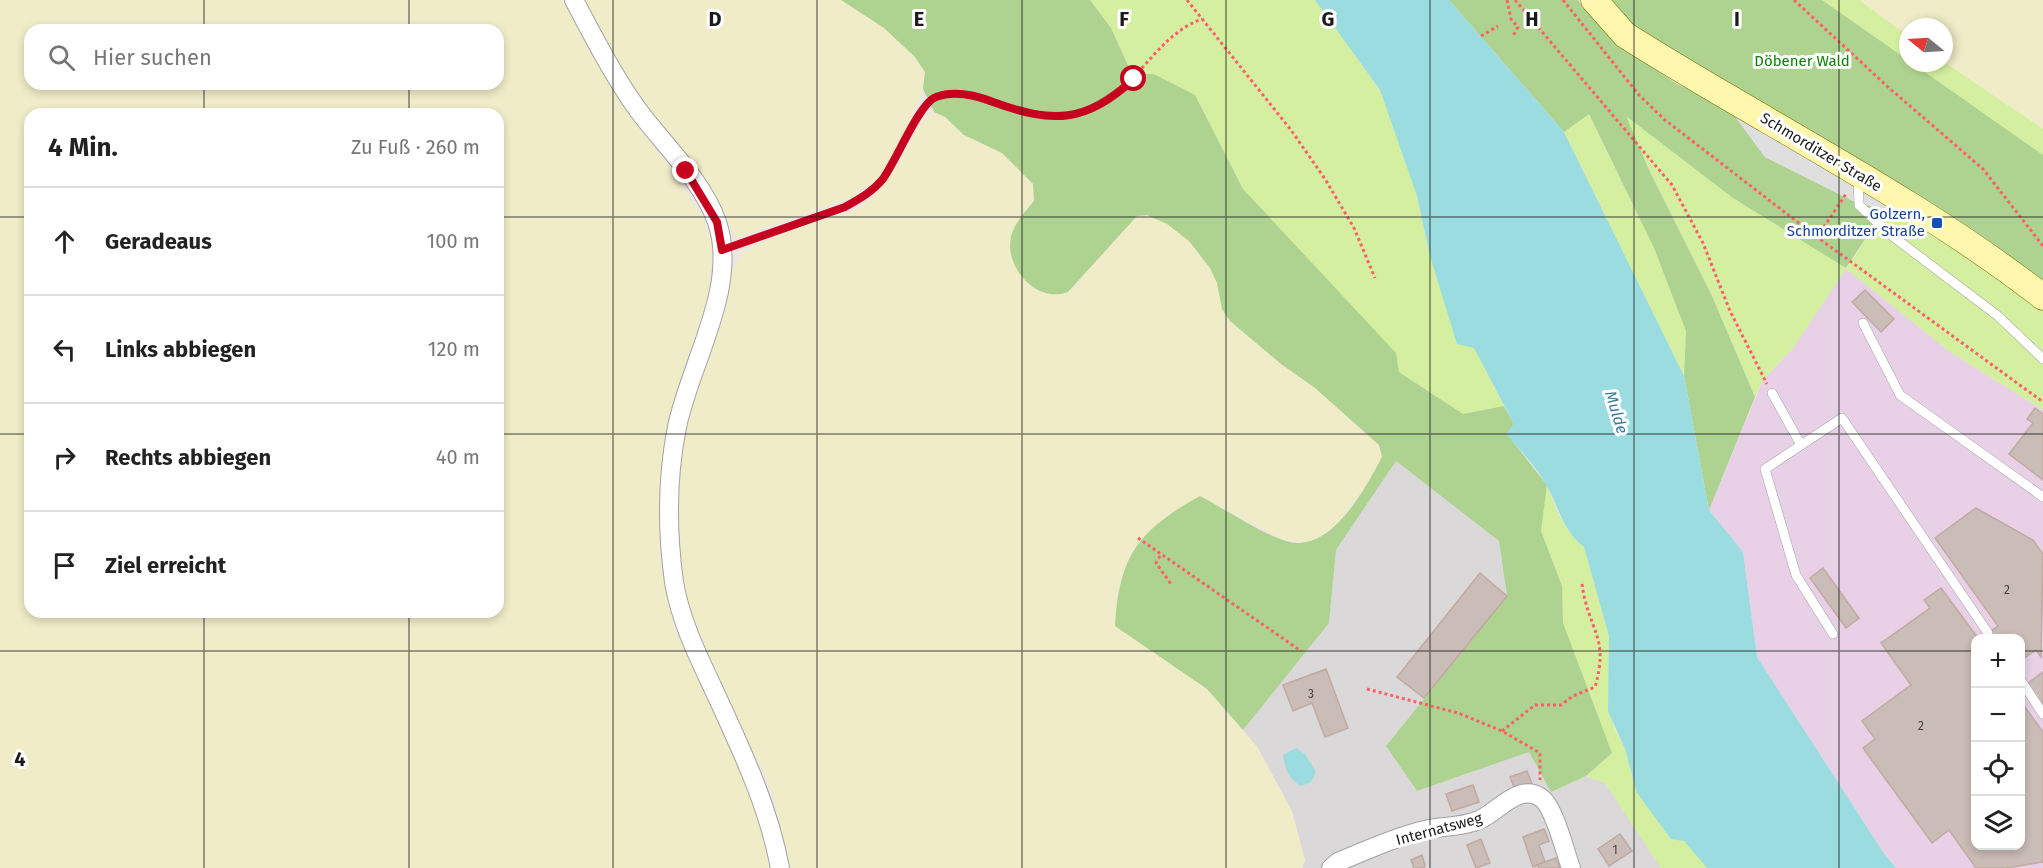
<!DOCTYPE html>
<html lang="de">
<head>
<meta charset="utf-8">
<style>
	:root { --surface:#fff; --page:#f2f2f2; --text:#222; --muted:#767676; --line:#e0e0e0 }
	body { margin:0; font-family:"Fira Sans",sans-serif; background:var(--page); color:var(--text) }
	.controls { position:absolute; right:18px; bottom:18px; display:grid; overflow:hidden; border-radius:12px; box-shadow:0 3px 9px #0003 }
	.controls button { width:54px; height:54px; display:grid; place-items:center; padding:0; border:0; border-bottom:2px solid var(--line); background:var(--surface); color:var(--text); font:30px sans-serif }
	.compass { position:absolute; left:1899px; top:18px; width:54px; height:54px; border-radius:50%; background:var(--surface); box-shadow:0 3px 9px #0003; rotate:288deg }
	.stop { position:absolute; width:18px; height:18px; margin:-14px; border:4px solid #c7001f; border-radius:50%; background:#fff }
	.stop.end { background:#c7001f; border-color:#fff; box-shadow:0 2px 6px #0008 }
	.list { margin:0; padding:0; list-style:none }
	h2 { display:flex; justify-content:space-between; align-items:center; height:78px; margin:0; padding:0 24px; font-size:26px }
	h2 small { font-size:20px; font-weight:400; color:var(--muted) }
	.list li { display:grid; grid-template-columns:39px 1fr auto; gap:18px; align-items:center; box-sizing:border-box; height:108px; padding:0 24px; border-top:2px solid var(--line) }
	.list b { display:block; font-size:22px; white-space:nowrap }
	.list em { font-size:20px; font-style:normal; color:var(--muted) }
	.icon { flex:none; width:33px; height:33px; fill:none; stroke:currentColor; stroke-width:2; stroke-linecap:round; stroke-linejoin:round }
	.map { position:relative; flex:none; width:2043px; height:868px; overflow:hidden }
	.search { position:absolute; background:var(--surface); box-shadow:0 3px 9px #0003; left:24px; top:24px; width:480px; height:66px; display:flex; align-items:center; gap:15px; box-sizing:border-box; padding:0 21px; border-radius:18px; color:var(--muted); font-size:22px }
	.panel { position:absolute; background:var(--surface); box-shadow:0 3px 9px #0003; left:24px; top:108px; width:480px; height:510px; border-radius:18px }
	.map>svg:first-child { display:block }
	.residential { fill:#dad8d8 }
	.industrial { fill:#e8d1e7; fill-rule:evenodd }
	.farmland { fill:#f0ecc8; fill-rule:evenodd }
	.grass { fill:#d3ef9f }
	.forest { fill:#aed290 }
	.parking { fill:#dfdfdf }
	.water { fill:#9bdce1 }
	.building { fill:#cabcb6; stroke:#c1aaa1; stroke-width:1.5 }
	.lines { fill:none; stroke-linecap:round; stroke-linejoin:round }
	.lane-casing { stroke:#a2a2a2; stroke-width:10 }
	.street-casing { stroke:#a2a2a2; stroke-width:20 }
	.secondary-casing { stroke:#756f00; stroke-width:27 }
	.path { stroke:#ff6068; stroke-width:3; stroke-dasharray:3 3; stroke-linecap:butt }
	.lane { stroke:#fff; stroke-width:9 }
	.street { stroke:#fff; stroke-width:18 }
	.secondary { stroke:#fff6ad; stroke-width:26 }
	.route { stroke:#c7001f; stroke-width:8 }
	.grid { fill:none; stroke:#1b1b1b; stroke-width:1.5; stroke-opacity:0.55 }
	.transit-dot { fill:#1a4fb4; stroke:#fff; stroke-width:2 }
	.labels { text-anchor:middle; stroke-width:6; stroke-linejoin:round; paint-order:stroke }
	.number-label { font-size:12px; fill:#474342 }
	.park-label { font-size:15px; fill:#0a8201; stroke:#fff }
	.street-label { font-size:15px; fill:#1b1b1b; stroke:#fff }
	.transit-label { font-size:15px; fill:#164399; stroke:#fff; text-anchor:end }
	.water-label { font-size:16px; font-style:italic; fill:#397a9b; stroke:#fff }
	.grid-label { font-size:20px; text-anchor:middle; font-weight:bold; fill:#1b1b1b; stroke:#fff; stroke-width:6; stroke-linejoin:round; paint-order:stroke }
</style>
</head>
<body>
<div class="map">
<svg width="2043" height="868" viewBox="0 0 2043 868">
	<rect width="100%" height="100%" fill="#eee7e0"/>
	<path class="residential" d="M1396,461l103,80 8,55 -121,150 31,45 112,-39 22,40 35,-16 19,7 56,85h-359l3,-8 -47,-112 -15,-18 86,-107 7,-73z"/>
	<path class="industrial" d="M1846,268l104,84 93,58v458h-147l-13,-16 -126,-195 -14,-105 -34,-42 54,-130 30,-32zM1976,638h44v208h-44z"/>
	<g class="farmland">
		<path d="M0,0h563l21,40 47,76 43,58 30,47 9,25 -5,54 -24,67 -19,84 -6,60 1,53 15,68 26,48 47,107 24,81h-772zM30,30h468v54h-468zM30,114h468v498h-468z"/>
		<path d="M583,0h258l43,28 31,29 10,15 -2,17 -26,62 -20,28 -25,18 -115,41 -19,-33 -90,-127 -29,-47z"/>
		<path d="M1859,0h184v129l-99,-67v-35h-36v9z"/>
		<path d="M934,112l11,5 19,18 38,18 31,31 1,17 -17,21 46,72 11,-6 34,-43 29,-29 10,-1 20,9 22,17 21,27 7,15 5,26 21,24 72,55 64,57 4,12 -17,29 -32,41 -19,12 -8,3 -23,-2 -84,-44 -69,55 -14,43 -2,32 92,63 51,59 34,63 13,49 -3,8h-513l-16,-76 -71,-146 -15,-40 -12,-85 7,-78 18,-75 33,-99 9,-15 15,-10 40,-16 57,-17 21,-15 25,-35 21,-39z"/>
	</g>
	<g class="grass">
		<path d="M1090,0h225l65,90 37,106 13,60 74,150 -41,8 -64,-42 -95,-115 -61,-68 -48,-94 -41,-21h-22l-21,-46z"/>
		<path d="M1822,0h37l49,36v25z"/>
		<path d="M1944,62l99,67v26l-133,-92z"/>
		<path d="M1588,113l66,135 32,83 -2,45 -120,-244z"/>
		<path d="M1625,115l108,83 114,70 41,-65 155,104v103l-93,-58 -104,-83 -53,79 -30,32 -8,17 -43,-101 -62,-124z"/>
		<path d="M1547,485c9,22 16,47 37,61l25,90 4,89 12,24 12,44 64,65 6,10h-46l-56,-85 -19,-7 26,-23 -49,-130 -1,-37 -21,-55z"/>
	</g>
	<g class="forest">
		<path d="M841,0h249l21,28 21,46h22l41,21 48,94 153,164 3,19 64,42 41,-8 10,18 -7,10 40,51 -6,46 21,55 1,37 49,130 -26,23 -35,16 -22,-40 -112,39 -31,-45 121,-150 -8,-55 -103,-80 -60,89 -7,73 -86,107 -36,-41 -92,-63c4,-71 24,-96 85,-130 25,13 60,37 86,45 44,14 79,-52 96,-84l-3,-12 -64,-57 -34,-24 -51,-43 -8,-12 -5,-26 -7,-15 -21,-27 -22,-17 -20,-9 -10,1 -69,76c-31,12 -64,-25 -57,-55 3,-14 14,-25 23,-36l-1,-17 -31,-31 -38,-18 -19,-18 -11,-5 -11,-23 2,-17 -10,-15 -31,-29z"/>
		<path d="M1449,0h129l28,34 14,12 57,38 51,23 37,50 88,44 31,9 -38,58 -113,-70 -107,-82 24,56 62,124 43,101 -46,113 -25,-134 2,-45 -32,-83 -65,-134 -25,18z"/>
		<path d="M1603,0h219l221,155v134l-407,-254z"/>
	</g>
	<path class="parking" d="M1728,107l160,96 -4,7 -31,-9 -88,-44z"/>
	<g class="water">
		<path d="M1315,0h134l115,132 120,244 25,134 34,42 14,105 126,195 13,16h-189l-23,-27 -13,-2 -34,-46 -12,-44 -17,-38 1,-75 -25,-89c-21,-16 -25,-39 -37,-61 -10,-18 -27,-36 -41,-52l8,-10 -40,-76 -17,-4 -27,-88 -13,-60 -37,-106z"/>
		<path d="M1296,748l9,6 11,18 -5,10 -10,4c-13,-7 -16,-18 -18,-31z"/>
	</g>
	<g class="building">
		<path d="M1865,290l29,29 -13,13 -29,-30z"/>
		<path d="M2035,408l8,6v66l-34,-26 24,-31 -6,-4z"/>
		<path d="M1976,508l57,32 10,14 -2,103 -5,-7 -16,11v-23h-39l17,-12 -63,-88z"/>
		<path d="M1823,568l36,50 -13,10 -36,-50z"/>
		<path d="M1480,573l27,23 -83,102 -27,-21z"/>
		<path d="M1941,588l37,50 -2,208h44v-146l23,32v130l-37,6h-30l-27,-38 -17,13 -69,-95 12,-9 -13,-18 49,-36 -30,-42 49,-35 -6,-8z"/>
		<path d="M1326,669l22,59 -23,9 -13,-34 -19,8 -10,-26z"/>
		<path d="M2043,672v35l-16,-23z"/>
		<path d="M1527,771l6,15 -17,6 -6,-15z"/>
		<path d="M1473,785l6,17 -27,9 -6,-17z"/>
		<path d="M1544,829l5,12 -10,4 6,17 -12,5 -10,-30z"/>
		<path d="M1620,834l12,17 -23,15 -11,-17z"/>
		<path d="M1481,839l9,24 -14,5 -9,-23z"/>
		<path d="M1422,855l3,10 -1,3h-10l-3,-8z"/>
		<path d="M1556,858l4,10h-21l-2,-3z"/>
	</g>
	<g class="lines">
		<g class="lane-casing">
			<g id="lane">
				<path d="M1858,178l1,27 28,27 111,84 45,43"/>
				<path d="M1863,323l37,72 143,102"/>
				<path d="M1772,393l29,52"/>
				<path d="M1833,634l-37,-59 -31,-106 77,-51 146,215"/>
				<path d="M2020,679l23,35"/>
			</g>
		</g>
		<g class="street-casing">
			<g id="street">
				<path d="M574,0c20,38 39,75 64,110 26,35 64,70 79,112 22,65 -27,141 -40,205 -10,50 -10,104 -3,155 6,37 23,72 39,106 27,59 55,116 67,180"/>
				<path d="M1331,868l7,-6c29,-12 60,-26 91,-33 17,-3 33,-2 50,-9 18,-7 39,-37 61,-23 14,8 25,55 31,71"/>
			</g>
		</g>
		<g class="secondary-casing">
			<path id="secondary" d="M1594,0l31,35c139,88 288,161 418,262"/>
		</g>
		<g class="path">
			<path d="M1187,0l104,130 34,49 29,49 21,50"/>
			<path d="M1507,0l4,19 7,8 -5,9"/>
			<path d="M1515,0l157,185 31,58 27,68 37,73"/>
			<path d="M1563,0l76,95 26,25 152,117 226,165"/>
			<path d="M1794,0l94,87 95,82 60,77"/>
			<path d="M1481,36l17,-10"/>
			<path d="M1817,237l29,-43"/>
			<path d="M738,244c41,-14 118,-32 144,-65 18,-22 28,-64 50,-81 30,-21 100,28 142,18 61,-16 77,-79 128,-97"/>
			<path d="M1138,538l163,113"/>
			<path d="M1160,556l-4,7 15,21"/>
			<path d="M1367,689l91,24 44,18 38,22v27"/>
			<path d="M1502,731l33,-26h26l12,-9 22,-9c15,-50 -7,-57 -13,-103"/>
		</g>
		<use href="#lane" class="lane"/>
		<use href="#street" class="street"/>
		<use href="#secondary" class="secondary"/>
	</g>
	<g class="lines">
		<path class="route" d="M686,171l31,51 5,28 123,-43c14,-8 27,-15 37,-27 14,-18 37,-77 54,-83 19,-7 39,-2 57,5 61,22 92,21 141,-23"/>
	</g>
	<path class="grid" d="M204,0v30M409,0v30M613,0v868M817,0v868M1022,0v868M1226,0v868M1430,0v868M1634,0v868M1839,0v868M204,84v30M409,84v30M0,217h30M498,217h1545M0,434h30M498,434h1545M204,612v256M409,612v256M0,651h1976M2020,651h23"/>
	<rect class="transit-dot" x="1931" y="217" width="12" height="12" rx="3"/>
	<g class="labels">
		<g class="number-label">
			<text x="2007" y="594">2</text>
			<text x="1311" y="698">3</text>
			<text x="1921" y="730">2</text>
			<text x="1615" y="854">1</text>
		</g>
		<g class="park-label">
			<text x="1802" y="66">Döbener Wald</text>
		</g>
		<g class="street-label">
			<text transform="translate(1821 152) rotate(31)" y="5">Schmorditzer Straße</text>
			<text transform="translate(1439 829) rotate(-15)" y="5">Internatsweg</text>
		</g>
		<g class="transit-label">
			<text x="1925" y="219">Golzern,<tspan x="1925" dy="17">Schmorditzer Straße</tspan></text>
		</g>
		<g class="water-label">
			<text transform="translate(1617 412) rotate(73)" y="6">Mulde</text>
		</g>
	</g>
	<g class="grid-label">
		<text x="715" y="26">D</text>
		<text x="919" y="26">E</text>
		<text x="1124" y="26">F</text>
		<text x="1328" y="26">G</text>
		<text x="1532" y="26">H</text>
		<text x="1737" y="26">I</text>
		<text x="20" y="766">4</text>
	</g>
</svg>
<div class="controls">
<button>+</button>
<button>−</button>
<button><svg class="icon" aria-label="locate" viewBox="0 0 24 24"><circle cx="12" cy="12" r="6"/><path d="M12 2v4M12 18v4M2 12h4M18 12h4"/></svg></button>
<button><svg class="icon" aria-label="layers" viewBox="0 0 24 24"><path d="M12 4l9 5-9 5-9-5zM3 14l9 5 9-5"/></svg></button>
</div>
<svg class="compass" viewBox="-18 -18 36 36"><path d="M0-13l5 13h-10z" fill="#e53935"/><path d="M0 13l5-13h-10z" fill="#767676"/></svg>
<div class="stop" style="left:1134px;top:79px"></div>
<div class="stop end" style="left:686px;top:171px"></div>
<div class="search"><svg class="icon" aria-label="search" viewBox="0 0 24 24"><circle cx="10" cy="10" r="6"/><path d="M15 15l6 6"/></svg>Hier suchen</div>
<section class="panel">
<h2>4 Min.<small>Zu Fuß · 260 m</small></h2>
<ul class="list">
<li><svg class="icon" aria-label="ahead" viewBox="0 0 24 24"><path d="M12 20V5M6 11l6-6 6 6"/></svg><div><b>Geradeaus</b></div><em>100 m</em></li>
<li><svg class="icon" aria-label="left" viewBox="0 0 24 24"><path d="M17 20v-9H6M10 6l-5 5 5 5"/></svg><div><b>Links abbiegen</b></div><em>120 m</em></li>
<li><svg class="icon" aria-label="right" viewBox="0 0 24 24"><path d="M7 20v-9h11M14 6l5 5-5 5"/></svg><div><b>Rechts abbiegen</b></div><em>40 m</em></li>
<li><svg class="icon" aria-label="arrive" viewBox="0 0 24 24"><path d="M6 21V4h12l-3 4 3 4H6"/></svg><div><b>Ziel erreicht</b></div></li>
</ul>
</section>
</div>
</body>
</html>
